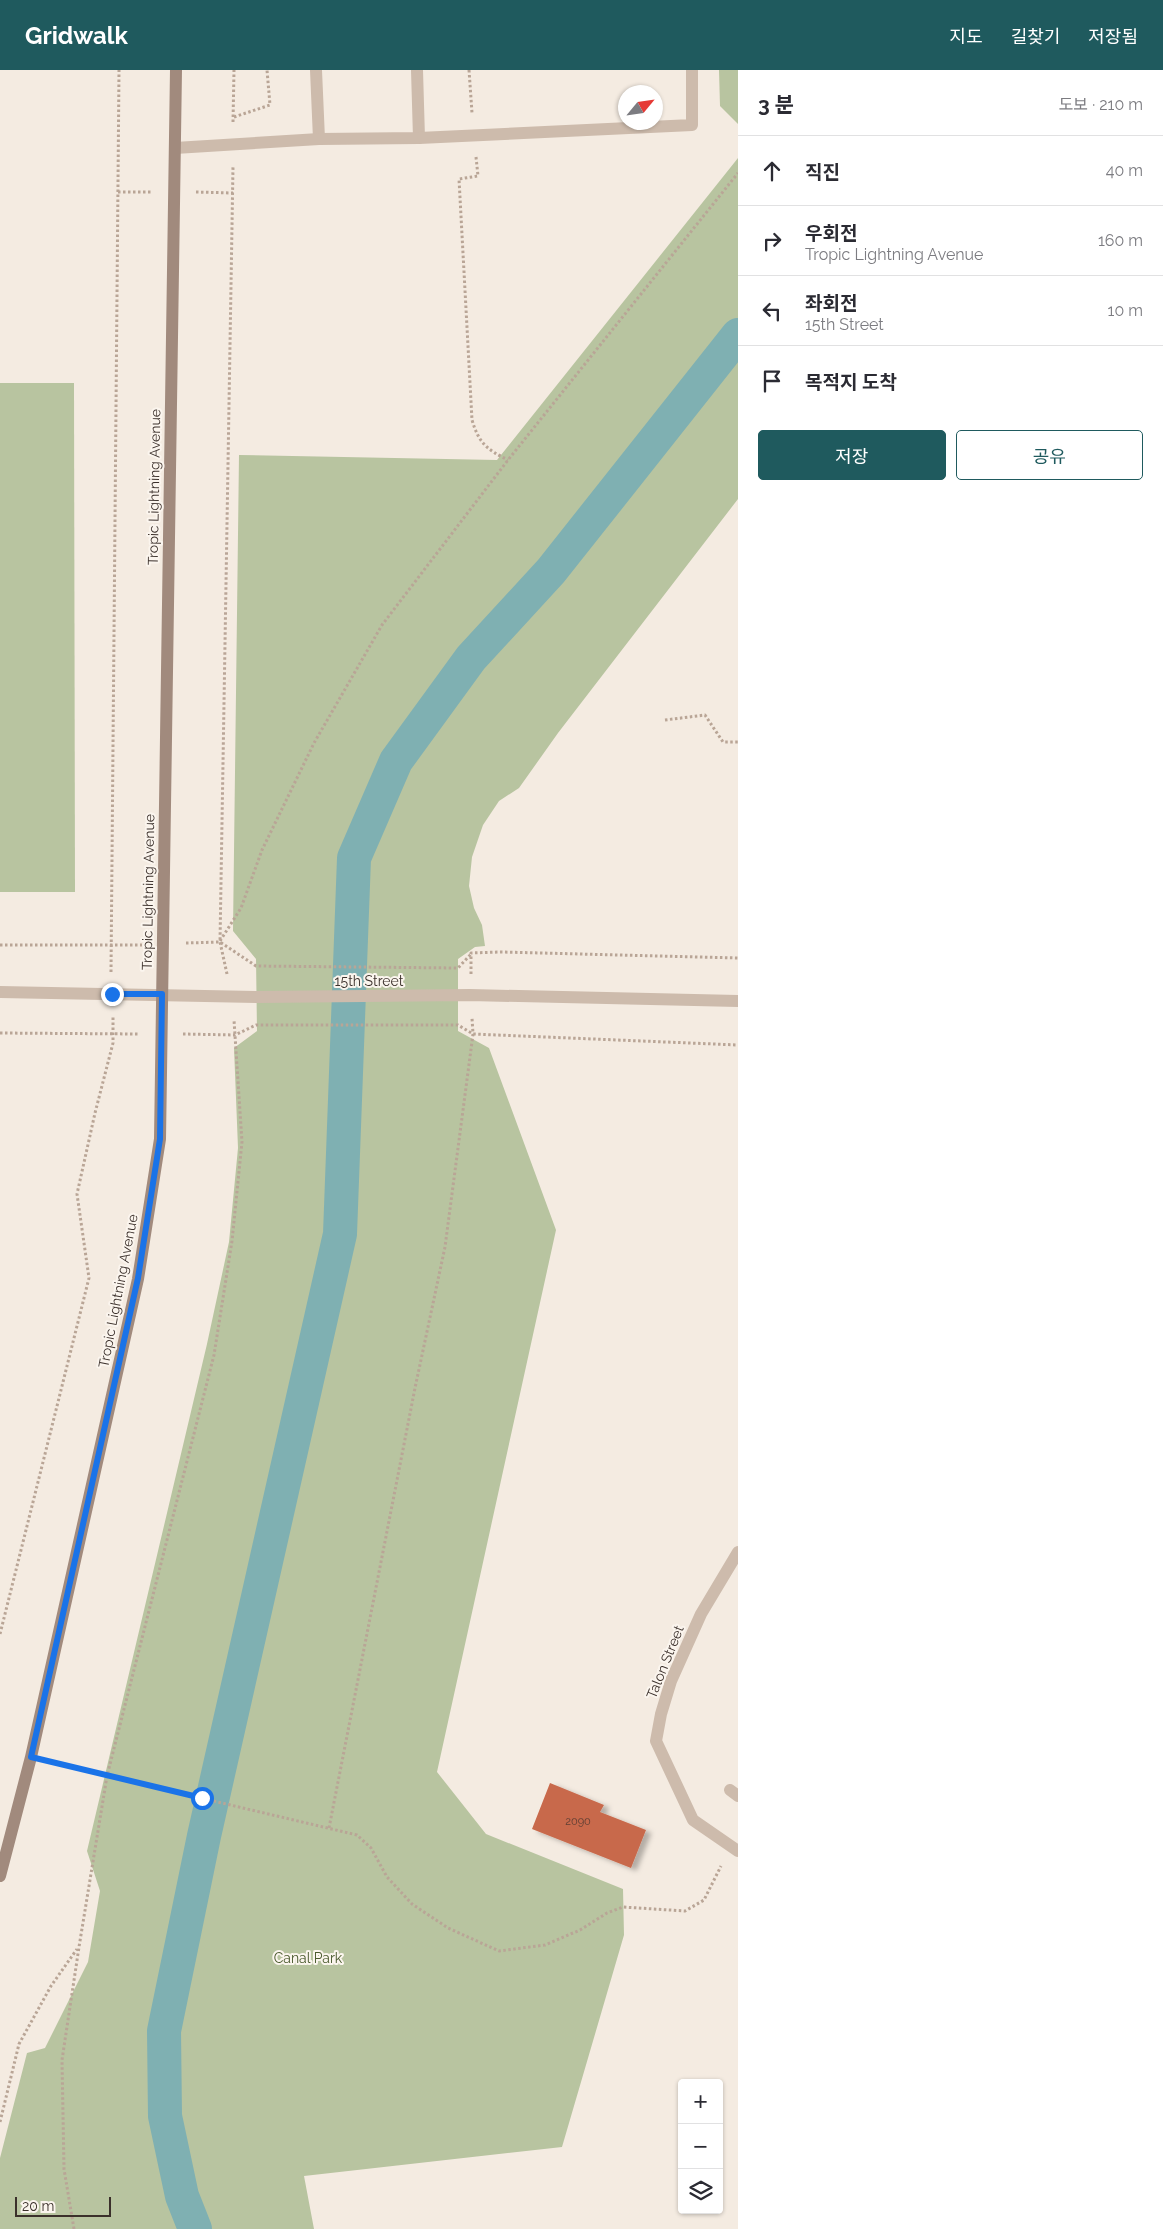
<!DOCTYPE html>
<html lang="ko">
<head>
<meta charset="utf-8">
<style>
	:root { --surface:#fff; --page:#f2f2f3; --text:#2b2b33; --muted:#7c7c81; --line:#e1e1e2; --accent:#1f5a5e }
	body { margin:0; font-family:Raleway,"Noto Sans KR",sans-serif; background:var(--page); color:var(--text) }
	.controls { position:absolute; right:15px; bottom:15px; display:grid; overflow:hidden; border-radius:5px; box-shadow:0 1px 4px #0004 }
	.controls button { width:45px; height:45px; display:grid; place-items:center; padding:0; border:0; border-bottom:1px solid var(--line); background:var(--surface); color:var(--text); font:25px sans-serif }
	.compass { position:absolute; left:618px; top:15px; width:45px; height:45px; border-radius:50%; background:var(--surface); box-shadow:0 1px 4px #0004; rotate:61deg }
	.scale { position:absolute; left:15px; bottom:12px; width:96px; box-sizing:border-box; padding-left:5px; border:2px solid #3b302b; border-top:0; font-size:14px; line-height:18px; white-space:nowrap; color:#3b302b; -webkit-text-stroke:4px #fbf5ee; paint-order:stroke }
	.stop { position:absolute; width:15px; height:15px; margin:-11px; border:4px solid #1a73e8; border-radius:50%; background:#fff }
	.stop.end { background:#1a73e8; border-color:#fff; box-shadow:0 1px 5px #0008 }
	.list { margin:0; padding:0; list-style:none }
	h2 { display:flex; justify-content:space-between; align-items:center; height:65px; margin:0; padding:0 20px; font-size:21px }
	h2 small { font-size:16px; font-weight:400; color:var(--muted) }
	.list li { display:grid; grid-template-columns:32px 1fr auto; gap:15px; align-items:center; box-sizing:border-box; height:70px; padding:0 20px; border-top:1px solid var(--line) }
	.list b { display:block; font-size:19px; white-space:nowrap }
	.list p { margin:0; font-size:16px; white-space:nowrap; color:var(--muted) }
	.list em { font-size:16px; font-style:normal; color:var(--muted) }
	.actions { display:flex; gap:10px; padding:15px 20px }
	.actions a { flex:1; padding:11px 0; border:1px solid var(--accent); border-radius:5px; text-align:center; font-size:18px; color:var(--accent) }
	.actions .main { background:var(--accent); color:#fff }
	.icon { flex:none; width:28px; height:28px; fill:none; stroke:currentColor; stroke-width:2; stroke-linecap:round; stroke-linejoin:round }
	.map { position:relative; flex:none; width:738px; height:2159px; overflow:hidden }
	header { display:flex; align-items:center; gap:30px; box-sizing:border-box; height:70px; padding:0 25px; background:var(--accent); color:#fff }
	header strong { font-size:24px }
	nav { display:flex; gap:28px; margin-inline-start:auto; font-size:18px }
	main { display:flex }
	aside { flex:1; background:var(--surface) }
	.map>svg:first-child { display:block }
	.green { fill:#b8c4a0 }
	.lines { fill:none; stroke-linecap:round; stroke-linejoin:round }
	.canal { stroke:#7fb0b2; stroke-width:34 }
	.building { fill:#c8694b; filter:url(#shadow) }
	.path { stroke:#b9a596; stroke-width:3; stroke-dasharray:2.5 2.5; stroke-linecap:butt }
	.service { stroke:#cdbbac; stroke-width:12 }
	.minor { stroke:#cdbbac; stroke-width:12 }
	.tertiary { stroke:#cdbbac; stroke-width:12 }
	.secondary { stroke:#a18a7d; stroke-width:12 }
	.route { stroke:#1a73e8; stroke-width:6 }
	.labels { text-anchor:middle; stroke-width:4; stroke-linejoin:round; paint-order:stroke }
	.number-label { font-size:11px; fill:#5e3e33 }
	.street-label { font-size:14px; fill:#3b302b; stroke:#fbf5ee }
	.park-label { font-size:14px; fill:#4a5a2e; stroke:#fbf5ee }
</style>
</head>
<body>
<header>
<strong>Gridwalk</strong>
<nav><a>지도</a><a>길찾기</a><a>저장됨</a></nav>
</header>
<main>
<div class="map">
<svg width="738" height="2159" viewBox="0 0 738 2159">
	<defs>
		<filter id="shadow"><feDropShadow dx="5.5" dy="3" stdDeviation="2.5" flood-color="#0004"/></filter>
	</defs>
	<rect width="100%" height="100%" fill="#f4ebe1"/>
	<g class="green">
		<path d="M719,0h19v54l-18,-18z"/>
		<path d="M738,88v341l-180,234 -39,55 -20,13 -16,24 -11,32 -3,29 5,22 8,17 3,21 -10,1 -17,12v72l31,17 67,182 -119,542 49,62 137,55 1,46 -62,212 -258,29 10,53h-314v-71l27,-105 18,-5 43,-86 12,-71 -13,-40 120,-507 22,-102 9,-94 -4,-100 23,-17 -1,-72 -23,-28 6,-476 258,5z"/>
		<path d="M0,313h74l1,509h-75z"/>
	</g>
	<g class="lines">
		<path class="canal" d="M195,2159l-13,-33 -17,-80 -1,-85 40,-195 136,-602 14,-376 42,-97 75,-103 80,-87 187,-236"/>
	</g>
	<path class="building" d="M550,1713l54,22 -4,7 46,18 -15,38 -99,-39z"/>
	<g class="lines">
		<g class="path">
			<path d="M469,0l3,43"/>
			<path d="M234,47l36,-12 -3,-35"/>
			<path d="M233,52l1,-52"/>
			<path d="M476,87l2,19 -19,3 13,241c7,23 14,29 36,40"/>
			<path d="M118,122h35"/>
			<path d="M196,122l37,1"/>
			<path d="M665,650l40,-5 18,27h15"/>
			<path d="M220,871l21,-33 21,-58 52,-107 68,-118 126,-165 230,-287"/>
			<path d="M186,873l34,-1 36,24 202,2 13,-14"/>
			<path d="M0,875h142"/>
			<path d="M111,902l8,-902"/>
			<path d="M227,904l-7,-32 13,-776"/>
			<path d="M471,904v-21l30,-1 237,6"/>
			<path d="M0,963l139,1"/>
			<path d="M183,964l52,1 21,-10h202l15,9 265,11"/>
			<path d="M0,1564l89,-356 -12,-84 18,-81 18,-70v-27"/>
			<path d="M53,1693l304,72 14,13 16,29 25,27 36,24 51,23 46,-6 35,-15 27,-17 16,-6 62,4 19,-11 17,-34"/>
			<path d="M329,1758l86,-440 30,-141 28,-213 -1,-16"/>
			<path d="M0,2052l19,-78 32,-58 26,-37"/>
			<path d="M74,2159l-10,-60 -2,-109 17,-113 28,-171 107,-421 18,-114 10,-99 -8,-122"/>
		</g>
		<g class="service">
			<path d="M316,0l3,69"/>
			<path d="M417,0l2,68"/>
			<path d="M175,78l144,-9 100,-1 273,-13v-55"/>
			<path d="M730,1720l8,6"/>
		</g>
		<path class="minor" d="M738,1482l-37,62 -30,67 -10,33 -5,27 37,79 45,31"/>
		<path class="tertiary" d="M0,922l257,5 213,-2 268,6"/>
		<path class="secondary" d="M0,1806l31,-119 107,-478 22,-140 16,-1069"/>
	</g>
	<g class="lines">
		<path class="route" d="M112,924h50l-2,145 -22,139 -107,479 171,41"/>
	</g>
	<g class="labels">
		<g class="number-label">
			<text x="578" y="1755">2090</text>
		</g>
		<g class="street-label">
			<text transform="translate(154 417) rotate(-89)" y="5">Tropic Lightning Avenue</text>
			<text transform="translate(148 822) rotate(-89)" y="5">Tropic Lightning Avenue</text>
			<text x="369" y="916">15th Street</text>
			<text transform="translate(118 1221) rotate(-79)" y="5">Tropic Lightning Avenue</text>
			<text transform="translate(665 1592) rotate(-68)" y="5">Talon Street</text>
		</g>
		<g class="park-label">
			<text x="308" y="1893">Canal Park</text>
		</g>
	</g>
</svg>
<div class="controls">
<button>+</button>
<button>−</button>
<button><svg class="icon" aria-label="layers" viewBox="0 0 24 24"><path d="M12 4l9 5-9 5-9-5zM3 14l9 5 9-5"/></svg></button>
</div>
<svg class="compass" viewBox="-18 -18 36 36"><path d="M0-13l5 13h-10z" fill="#e53935"/><path d="M0 13l5-13h-10z" fill="#7c7c81"/></svg>
<div class="scale">20 m</div>
<div class="stop" style="left:202px;top:1728px"></div>
<div class="stop end" style="left:112px;top:924px"></div>
</div>
<aside>
<h2>3 분<small>도보 · 210 m</small></h2>
<ul class="list">
<li><svg class="icon" aria-label="ahead" viewBox="0 0 24 24"><path d="M12 20V5M6 11l6-6 6 6"/></svg><div><b>직진</b></div><em>40 m</em></li>
<li><svg class="icon" aria-label="right" viewBox="0 0 24 24"><path d="M7 20v-9h11M14 6l5 5-5 5"/></svg><div><b>우회전</b><p>Tropic Lightning Avenue</p></div><em>160 m</em></li>
<li><svg class="icon" aria-label="left" viewBox="0 0 24 24"><path d="M17 20v-9H6M10 6l-5 5 5 5"/></svg><div><b>좌회전</b><p>15th Street</p></div><em>10 m</em></li>
<li><svg class="icon" aria-label="arrive" viewBox="0 0 24 24"><path d="M6 21V4h12l-3 4 3 4H6"/></svg><div><b>목적지 도착</b></div></li>
</ul>
<div class="actions"><a class="main">저장</a><a>공유</a></div>
</aside>
</main>
</body>
</html>
